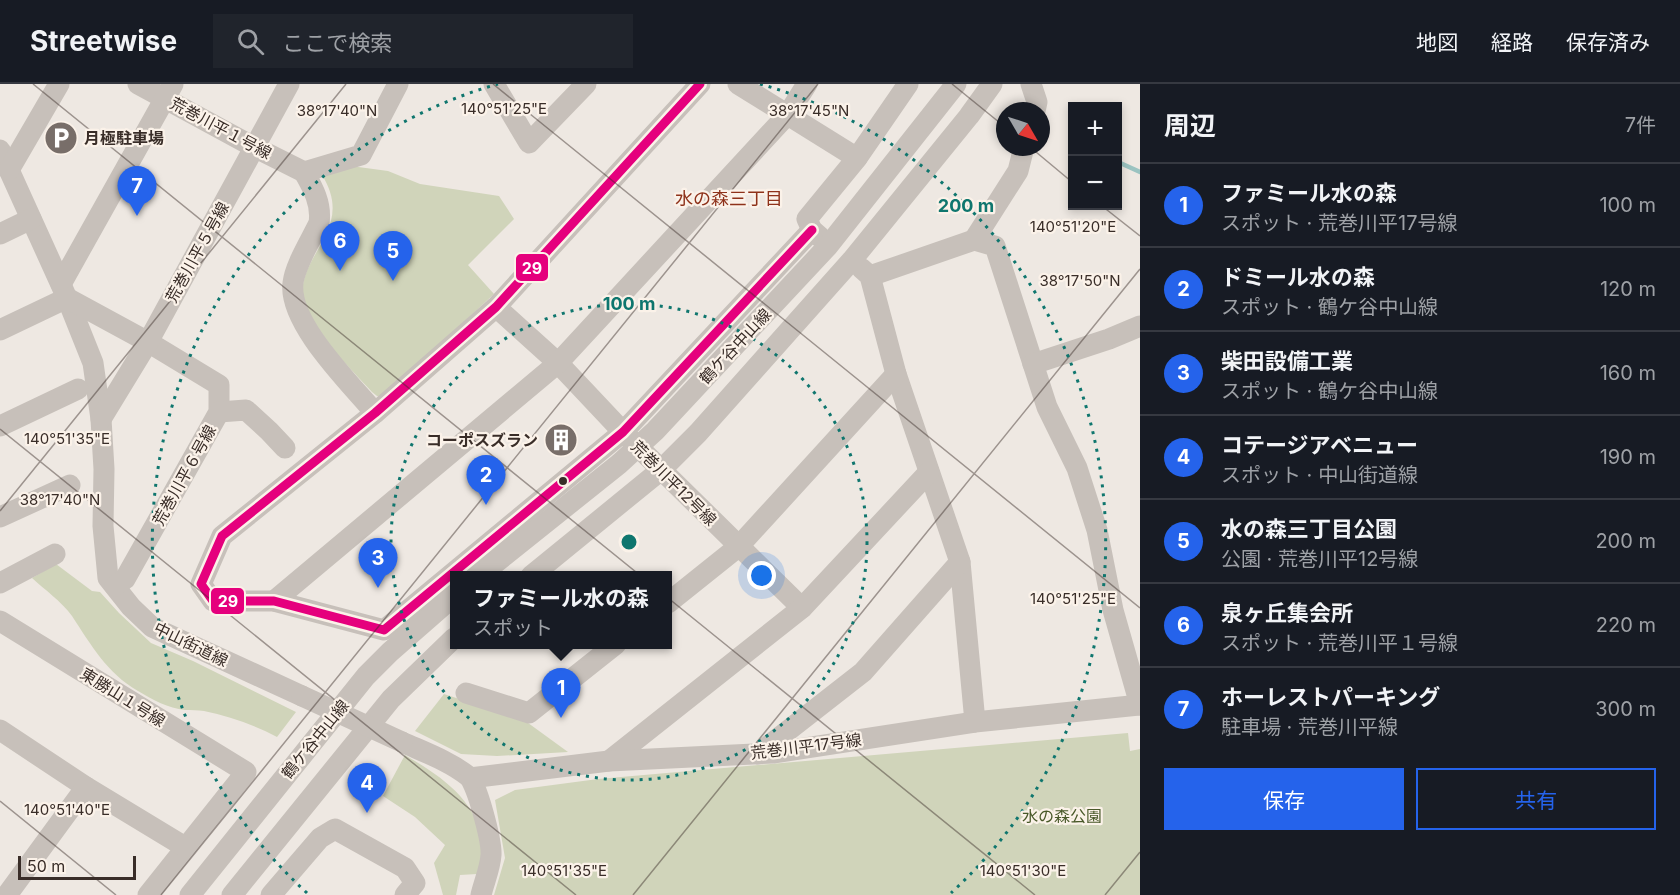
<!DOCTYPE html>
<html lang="ja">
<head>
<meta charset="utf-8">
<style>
	:root { --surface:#171b24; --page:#20242c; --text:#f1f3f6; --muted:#9ea1a6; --line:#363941; --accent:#2563eb }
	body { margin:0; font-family:Inter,"Noto Sans JP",sans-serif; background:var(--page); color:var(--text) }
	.controls { position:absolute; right:18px; top:18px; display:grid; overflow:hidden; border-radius:0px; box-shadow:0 3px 9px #0003 }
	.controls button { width:54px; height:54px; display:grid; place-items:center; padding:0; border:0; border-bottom:2px solid var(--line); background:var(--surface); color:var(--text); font:30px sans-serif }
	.compass { position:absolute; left:996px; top:18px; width:54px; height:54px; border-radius:50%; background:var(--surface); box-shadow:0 3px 9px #0003; rotate:129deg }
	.scale { position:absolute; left:18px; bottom:15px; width:118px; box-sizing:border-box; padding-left:6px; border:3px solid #392d28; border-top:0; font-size:16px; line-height:21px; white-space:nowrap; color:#392d28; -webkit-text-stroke:4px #fbf2e9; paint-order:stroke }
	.you { position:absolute; left:762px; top:492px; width:21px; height:21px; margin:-15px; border:4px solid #fff; border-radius:50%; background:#1a73e8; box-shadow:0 0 0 9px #1a73e833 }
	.badge { display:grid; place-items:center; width:39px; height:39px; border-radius:50%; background:var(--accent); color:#fff; font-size:20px; font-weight:700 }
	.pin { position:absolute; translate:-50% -50px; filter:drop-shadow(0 2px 3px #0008) }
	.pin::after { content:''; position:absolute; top:32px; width:21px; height:18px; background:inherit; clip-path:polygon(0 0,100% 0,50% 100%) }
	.popup { position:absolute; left:450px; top:487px; width:222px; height:78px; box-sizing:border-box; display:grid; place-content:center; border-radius:0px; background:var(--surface); filter:drop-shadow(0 2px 4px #0005); font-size:20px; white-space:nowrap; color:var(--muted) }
	.popup b { font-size:22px; color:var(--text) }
	.popup::after { content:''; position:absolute; left:50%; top:100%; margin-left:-12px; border:12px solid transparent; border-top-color:var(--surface) }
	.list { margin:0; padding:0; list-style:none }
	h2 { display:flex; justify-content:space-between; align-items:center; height:78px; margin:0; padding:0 24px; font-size:26px }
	h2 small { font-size:20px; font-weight:400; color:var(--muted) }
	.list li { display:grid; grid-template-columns:39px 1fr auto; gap:18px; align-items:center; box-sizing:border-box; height:84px; padding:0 24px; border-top:2px solid var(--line) }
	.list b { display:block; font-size:22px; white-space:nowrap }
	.list p { margin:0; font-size:20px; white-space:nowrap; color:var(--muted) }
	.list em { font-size:20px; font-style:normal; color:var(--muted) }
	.actions { display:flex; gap:12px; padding:18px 24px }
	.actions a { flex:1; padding:14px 0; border:2px solid var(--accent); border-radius:0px; text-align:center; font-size:21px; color:var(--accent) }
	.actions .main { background:var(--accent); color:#fff }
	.icon { flex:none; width:33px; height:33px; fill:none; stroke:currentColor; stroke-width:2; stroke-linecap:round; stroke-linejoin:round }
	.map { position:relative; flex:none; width:1140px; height:811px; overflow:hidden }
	header { display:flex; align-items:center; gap:36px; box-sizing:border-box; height:84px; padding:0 30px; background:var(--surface); border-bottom:2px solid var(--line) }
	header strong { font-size:28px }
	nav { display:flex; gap:33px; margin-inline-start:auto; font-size:21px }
	.search { width:420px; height:54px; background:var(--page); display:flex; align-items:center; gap:15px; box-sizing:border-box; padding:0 21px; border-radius:0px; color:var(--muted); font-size:22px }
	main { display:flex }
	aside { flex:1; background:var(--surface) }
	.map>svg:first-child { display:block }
	.green { fill:#d0d4ba }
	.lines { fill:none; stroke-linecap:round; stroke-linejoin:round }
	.stream { stroke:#9bc3c1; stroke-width:4.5 }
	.minor { stroke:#c7c0ba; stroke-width:21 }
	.minor-bridge { stroke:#c7c0ba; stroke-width:21 }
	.bus-1-casing { stroke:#fbf2e9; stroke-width:14 }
	.bus-1 { stroke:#e5007d; stroke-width:9 }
	.ticks { fill:none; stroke:#392d28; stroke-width:1.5; stroke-opacity:0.45 }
	.ring { fill:none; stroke:#0f766e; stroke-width:3; stroke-dasharray:3 6 }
	.bus-dot { fill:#392d28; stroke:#fbf2e9; stroke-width:2 }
	.labels { text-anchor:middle; stroke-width:4.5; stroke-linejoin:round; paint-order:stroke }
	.street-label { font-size:16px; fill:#392d28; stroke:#fbf2e9 }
	.poi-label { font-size:16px; font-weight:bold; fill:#392d28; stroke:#fbf2e9; text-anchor:start }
	.park-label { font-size:16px; fill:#495929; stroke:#fbf2e9 }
	.neighbourhood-label { font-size:18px; fill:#8e321a; stroke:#fbf2e9 }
	.ticks-label { font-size:15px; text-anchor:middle; fill:#392d28; stroke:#fbf2e9; stroke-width:4.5; stroke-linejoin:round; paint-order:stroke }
	.centre { fill:#0f766e; stroke:#fbf2e9; stroke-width:3 }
	.ring-label { font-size:18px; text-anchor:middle; font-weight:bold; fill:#0f766e; stroke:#fbf2e9; stroke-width:4.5; stroke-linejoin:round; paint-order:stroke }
	.line-badge { stroke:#fbf2e9; stroke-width:2 }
	.badge-label { font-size:16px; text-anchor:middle; font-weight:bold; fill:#fff }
</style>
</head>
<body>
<header>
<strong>Streetwise</strong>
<div class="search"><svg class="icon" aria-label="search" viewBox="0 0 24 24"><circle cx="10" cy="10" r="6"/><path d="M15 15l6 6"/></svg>ここで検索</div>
<nav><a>地図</a><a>経路</a><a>保存済み</a></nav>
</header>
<main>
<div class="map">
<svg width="1140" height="811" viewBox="0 0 1140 811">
	<rect width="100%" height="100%" fill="#eee8e2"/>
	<g class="green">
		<path d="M351,82l37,5 32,13 79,12 15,23 -46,46 26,29 -111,103 -6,-1 -5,-4c-21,-23 -54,-55 -66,-83 -20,-50 53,-75 16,-134z"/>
		<path d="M56,480l36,27 8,1 19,21 32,30 42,18 103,51 -19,25c-23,-12 -48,-21 -73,-26 -6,-1 -13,-1 -19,-1 -17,-2 -32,-10 -47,-19 -31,-18 -47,-46 -66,-75 -11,-15 -27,-26 -40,-38z"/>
		<path d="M444,610l80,26 44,32 -71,4 -36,-2 -46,-23z"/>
		<path d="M1128,649l2,18 10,-2v146h-646l11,-37 -10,-58 20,-10 83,-11z"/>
		<path d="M405,671c37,22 73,45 78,92 1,8 -4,19 -6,27l-17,1 -4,20h-13l-9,-32 11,-18 -30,-28 -32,-21z"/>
	</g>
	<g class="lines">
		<g class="stream">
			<path d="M1071,49l1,1"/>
			<path d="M1118,78l22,10"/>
		</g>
		<g class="minor">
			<path d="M138,0l116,63 50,25"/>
			<path d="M494,0l35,59 57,-59"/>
			<path d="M700,0l-204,223 -121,106 -153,123 -21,48 12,17h61l110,29 239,-198 189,-202"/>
			<path d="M738,0l119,74"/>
			<path d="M1031,0l6,18 -2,9"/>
			<path d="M0,66l67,148 26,65 8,56 3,50 -1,57 5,52 23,29 21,20 150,69"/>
			<path d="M9,86l50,-86"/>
			<path d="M304,88c9,16 18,32 15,51 -8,17 -24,42 -26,60 -5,40 57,100 82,130"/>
			<path d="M304,88l57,-17 37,-71"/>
			<path d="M0,150l31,-15"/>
			<path d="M820,153l-8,-7 -5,-11 50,-61 51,-74"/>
			<path d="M974,156l44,-69 6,-24"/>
			<path d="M861,184l9,8 26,98 64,188 15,160"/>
			<path d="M870,192l104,-36 21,6 52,161 30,61 20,62 16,80 27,95"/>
			<path d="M61,200l112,-200"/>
			<path d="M496,223l62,56 65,69 179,176"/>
			<path d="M0,246l67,-32 81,44 71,43v27l-94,167 -10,7"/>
			<path d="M1033,280l76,-25 31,-13"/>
			<path d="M219,328l27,-2 23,21 16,17"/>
			<path d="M101,335l47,-77 141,-258"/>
			<path d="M0,342l78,-37"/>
			<path d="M0,433l70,-32"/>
			<path d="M479,492l140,-112 36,-33 173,-185 128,-162"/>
			<path d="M531,492l130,-106 37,-37 154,-173 117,-144 23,-32"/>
			<path d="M0,499l55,-29"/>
			<path d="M274,517l284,-238 230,-249 19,-30"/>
			<path d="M668,519l70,-56 158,-173"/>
			<path d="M0,537l246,151 -98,123"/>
			<path d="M466,609l63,20 87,-69"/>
			<path d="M0,646l86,57 99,60"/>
			<path d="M402,658c22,10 47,19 66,34 9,7 24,66 23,79 -1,14 -7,27 -10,40"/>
			<path d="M758,670l105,-82 97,-110"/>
			<path d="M609,677l193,-153 127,-136"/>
			<path d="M470,694l139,-17 164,-8 202,-31 165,-17"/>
			<path d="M7,811l79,-108"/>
			<path d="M190,811l176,-219 24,-24 64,-56"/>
			<path d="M232,811l159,-196 63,-61"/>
			<path d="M271,811l49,-57 15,-9 70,39 10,15 -10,12"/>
		</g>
		<path class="minor-bridge" d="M302,612l100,46"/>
		<g class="bus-1-casing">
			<path id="bus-1" d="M700,0l-204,223 -121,106 -153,123 -21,48 12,17h61l110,29 239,-198 189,-202"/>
		</g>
		<use href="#bus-1" class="bus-1"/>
	</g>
	<path class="ticks" d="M33,0l1002,811M493,0l647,524M952,0l53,43M1030,63l42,35M1102,122l38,30M0,345l576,466M0,427l346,-427M0,717l116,94M161,811l657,-811M633,811l507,-626M1105,811l35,-43"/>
	<g class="ring">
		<circle cx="629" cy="458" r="238"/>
		<path d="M307 809A476 476 0 0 1 498 0M760 0A476 476 0 0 1 951 809"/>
	</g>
	<defs>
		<g id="parking-disc" transform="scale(1.725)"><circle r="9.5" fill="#786e69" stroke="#fbf2e9"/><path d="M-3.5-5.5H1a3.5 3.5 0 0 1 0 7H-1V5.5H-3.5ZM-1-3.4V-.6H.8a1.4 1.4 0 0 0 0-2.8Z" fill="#fff"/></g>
		<g id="building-disc" transform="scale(1.725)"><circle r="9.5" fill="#786e69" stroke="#fbf2e9"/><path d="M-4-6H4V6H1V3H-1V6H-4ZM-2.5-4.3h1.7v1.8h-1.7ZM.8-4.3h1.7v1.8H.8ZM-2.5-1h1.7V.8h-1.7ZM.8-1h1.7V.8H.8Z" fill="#fff"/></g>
	</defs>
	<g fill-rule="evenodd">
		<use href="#parking-disc" x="61" y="54"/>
		<use href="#building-disc" x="561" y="356"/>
	</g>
	<circle class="bus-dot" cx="563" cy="397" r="5"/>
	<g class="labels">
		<g class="street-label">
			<text transform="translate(221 44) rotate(28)" y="6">荒巻川平１号線</text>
			<text transform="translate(197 168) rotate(-61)" y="6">荒巻川平５号線</text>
			<text transform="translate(735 262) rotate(-47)" y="6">鶴ケ谷中山線</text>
			<text transform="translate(184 391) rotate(-61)" y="6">荒巻川平６号線</text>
			<text transform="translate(674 399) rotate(45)" y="6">荒巻川平12号線</text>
			<text transform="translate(191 560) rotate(26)" y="6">中山街道線</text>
			<text transform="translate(123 613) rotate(32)" y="6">東勝山１号線</text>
			<text transform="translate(315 655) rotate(-51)" y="6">鶴ケ谷中山線</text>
			<text transform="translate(806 662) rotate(-7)" y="6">荒巻川平17号線</text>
		</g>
		<g class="poi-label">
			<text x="84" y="60">月極駐車場</text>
			<text x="538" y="362" text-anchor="end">コーポスズラン</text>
		</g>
		<g class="park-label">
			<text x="1062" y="738">水の森公園</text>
		</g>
		<g class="neighbourhood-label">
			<text x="729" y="121">水の森三丁目</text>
		</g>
	</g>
	<g class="ticks-label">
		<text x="504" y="30">140°51'25"E</text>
		<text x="337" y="32">38°17'40"N</text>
		<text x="809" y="32">38°17'45"N</text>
		<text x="1073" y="148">140°51'20"E</text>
		<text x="1080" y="202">38°17'50"N</text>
		<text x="67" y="360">140°51'35"E</text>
		<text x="60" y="421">38°17'40"N</text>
		<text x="1073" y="520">140°51'25"E</text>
		<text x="67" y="731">140°51'40"E</text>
		<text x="564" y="792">140°51'35"E</text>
		<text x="1023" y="792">140°51'30"E</text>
	</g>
	<circle cx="629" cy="458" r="9" class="centre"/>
	<g class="ring-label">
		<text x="966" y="128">200 m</text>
		<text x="629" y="226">100 m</text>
	</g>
	<g class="line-badge">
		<rect x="515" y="169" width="34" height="29" rx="6" fill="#e5007d"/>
		<rect x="210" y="503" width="35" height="28" rx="6" fill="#e5007d"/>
	</g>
	<g class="badge-label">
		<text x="532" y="190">29</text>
		<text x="228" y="523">29</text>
	</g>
</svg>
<div class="controls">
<button>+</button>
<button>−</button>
</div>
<svg class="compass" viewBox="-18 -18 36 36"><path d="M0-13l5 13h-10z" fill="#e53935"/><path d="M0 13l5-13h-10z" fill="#9ea1a6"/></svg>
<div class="scale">50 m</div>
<div class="you"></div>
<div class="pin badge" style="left:561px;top:634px">1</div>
<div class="popup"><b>ファミール水の森</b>スポット</div>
<div class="pin badge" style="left:486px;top:421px">2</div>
<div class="pin badge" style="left:378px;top:504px">3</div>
<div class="pin badge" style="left:367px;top:729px">4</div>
<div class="pin badge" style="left:393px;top:197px">5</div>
<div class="pin badge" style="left:340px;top:187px">6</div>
<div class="pin badge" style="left:137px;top:132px">7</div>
</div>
<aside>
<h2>周辺<small>7件</small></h2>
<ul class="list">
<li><span class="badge">1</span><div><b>ファミール水の森</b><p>スポット · 荒巻川平17号線</p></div><em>100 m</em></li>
<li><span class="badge">2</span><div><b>ドミール水の森</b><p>スポット · 鶴ケ谷中山線</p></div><em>120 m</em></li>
<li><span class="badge">3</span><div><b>柴田設備工業</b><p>スポット · 鶴ケ谷中山線</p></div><em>160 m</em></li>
<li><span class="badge">4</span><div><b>コテージアベニュー</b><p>スポット · 中山街道線</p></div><em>190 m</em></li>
<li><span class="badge">5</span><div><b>水の森三丁目公園</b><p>公園 · 荒巻川平12号線</p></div><em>200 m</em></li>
<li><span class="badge">6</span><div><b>泉ヶ丘集会所</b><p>スポット · 荒巻川平１号線</p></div><em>220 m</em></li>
<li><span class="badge">7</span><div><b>ホーレストパーキング</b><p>駐車場 · 荒巻川平線</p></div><em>300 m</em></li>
</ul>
<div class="actions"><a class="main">保存</a><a>共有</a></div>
</aside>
</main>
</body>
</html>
